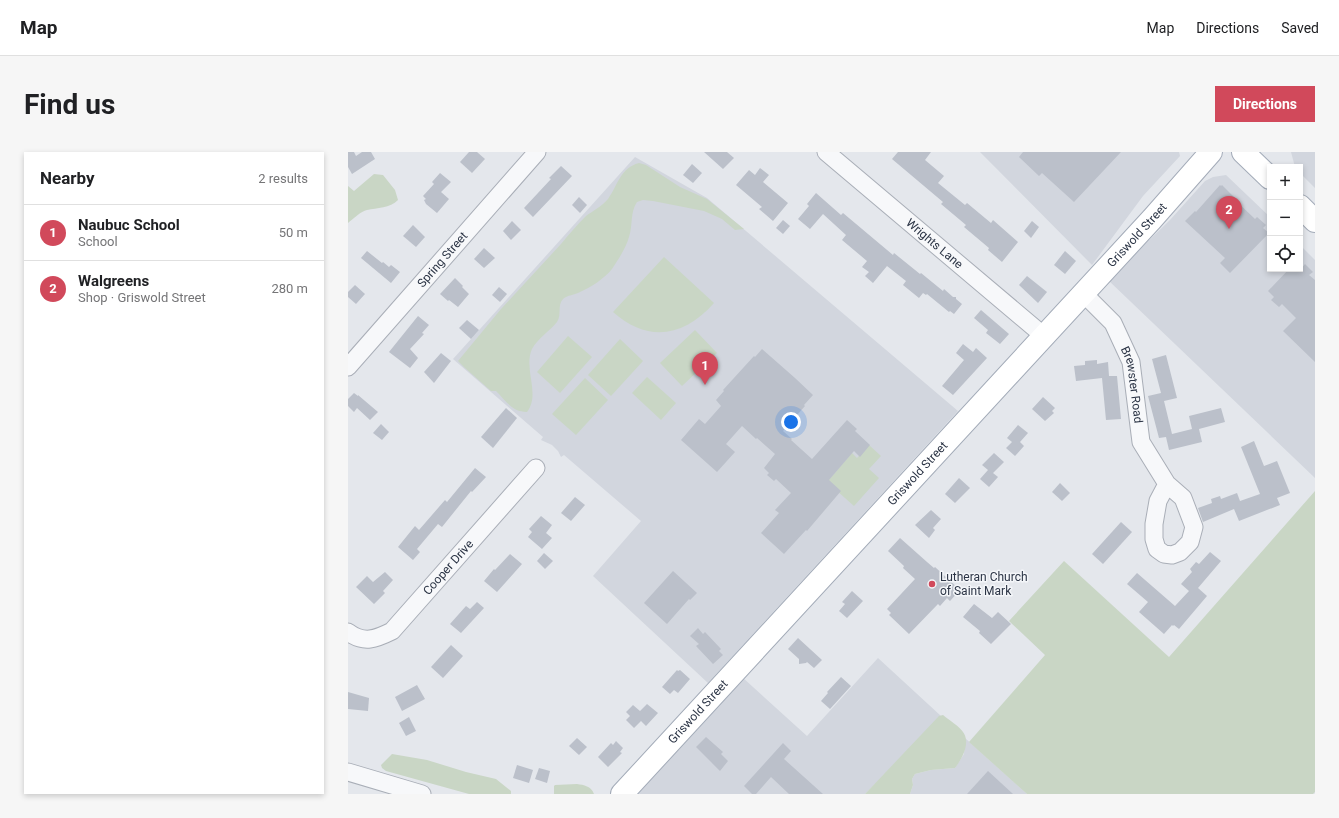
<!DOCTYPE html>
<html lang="en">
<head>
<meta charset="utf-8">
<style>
	:root { --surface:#fff; --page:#f6f6f6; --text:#202124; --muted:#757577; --line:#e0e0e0; --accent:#d1495b }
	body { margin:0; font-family:Roboto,sans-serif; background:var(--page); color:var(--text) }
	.controls { position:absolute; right:12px; top:12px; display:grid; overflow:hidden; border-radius:0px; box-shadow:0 2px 6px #0003 }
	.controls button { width:36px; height:36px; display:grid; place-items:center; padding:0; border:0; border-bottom:1px solid var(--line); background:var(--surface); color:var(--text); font:20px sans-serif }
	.you { position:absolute; left:443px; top:270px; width:14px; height:14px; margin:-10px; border:3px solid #fff; border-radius:50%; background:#1a73e8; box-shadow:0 0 0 6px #1a73e833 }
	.badge { display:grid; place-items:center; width:26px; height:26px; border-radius:50%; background:var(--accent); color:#fff; font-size:13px; font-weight:700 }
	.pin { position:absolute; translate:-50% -33px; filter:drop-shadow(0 1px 2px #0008) }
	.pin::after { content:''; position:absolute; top:21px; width:14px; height:12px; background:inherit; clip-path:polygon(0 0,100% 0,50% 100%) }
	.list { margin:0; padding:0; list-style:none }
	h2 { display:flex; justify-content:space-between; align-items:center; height:52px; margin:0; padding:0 16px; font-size:17px }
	h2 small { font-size:13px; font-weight:400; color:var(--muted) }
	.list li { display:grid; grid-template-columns:26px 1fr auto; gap:12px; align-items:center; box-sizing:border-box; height:56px; padding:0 16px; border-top:1px solid var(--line) }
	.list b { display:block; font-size:15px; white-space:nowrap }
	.list p { margin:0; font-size:13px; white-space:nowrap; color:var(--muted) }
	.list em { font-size:13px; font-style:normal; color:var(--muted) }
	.icon { flex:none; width:22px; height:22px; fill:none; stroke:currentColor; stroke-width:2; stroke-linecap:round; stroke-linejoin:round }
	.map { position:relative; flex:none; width:967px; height:642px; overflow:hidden; border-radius:0px }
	header { display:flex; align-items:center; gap:24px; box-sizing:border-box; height:56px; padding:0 20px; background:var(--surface); border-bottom:1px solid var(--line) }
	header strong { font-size:19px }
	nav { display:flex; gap:22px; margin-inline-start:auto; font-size:14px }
	.intro { display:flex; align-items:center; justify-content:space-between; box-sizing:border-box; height:96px; padding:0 24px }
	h1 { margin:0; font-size:28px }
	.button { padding:10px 18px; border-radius:0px; background:var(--accent); color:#fff; font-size:14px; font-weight:700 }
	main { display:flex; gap:24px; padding:0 24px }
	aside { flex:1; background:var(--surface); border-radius:0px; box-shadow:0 2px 6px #0003 }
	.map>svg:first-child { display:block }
	.built { fill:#d2d6de }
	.green { fill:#c9d6c5 }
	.building { fill:#bbc0ca }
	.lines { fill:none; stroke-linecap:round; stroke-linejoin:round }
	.minor-casing { stroke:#a9aeb7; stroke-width:19 }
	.major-casing { stroke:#a3abb8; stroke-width:24 }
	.minor { stroke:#f7f8fa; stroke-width:17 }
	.major { stroke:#fff; stroke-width:22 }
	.poi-dot { fill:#d1495b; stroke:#f4f6f9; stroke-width:1.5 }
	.labels { text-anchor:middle; stroke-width:3; stroke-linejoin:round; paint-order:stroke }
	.street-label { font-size:12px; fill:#2b3445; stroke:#f4f6f9 }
	.poi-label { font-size:12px; fill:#2b3445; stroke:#f4f6f9; text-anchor:start }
</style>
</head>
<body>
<header>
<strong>Map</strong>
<nav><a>Map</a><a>Directions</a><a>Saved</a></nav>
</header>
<div class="intro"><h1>Find us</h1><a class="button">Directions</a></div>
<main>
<aside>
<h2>Nearby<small>2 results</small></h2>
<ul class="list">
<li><span class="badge">1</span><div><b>Naubuc School</b><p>School</p></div><em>50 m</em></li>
<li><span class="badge">2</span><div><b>Walgreens</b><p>Shop · Griswold Street</p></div><em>280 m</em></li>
</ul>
</aside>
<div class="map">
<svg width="967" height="642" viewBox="0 0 967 642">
	<rect width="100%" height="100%" fill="#e4e7ec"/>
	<g class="built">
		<path d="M632,0h199l1,4 -37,40 -51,69z"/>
		<path d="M943,0h24v36l-15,-15v-6h-5z"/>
		<path d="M287,5l72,41 251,213 -250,272 -115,-107 48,-55 -77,-66 -3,2 -3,-6 -6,-6 -11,-5 2,-3 -90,-78z"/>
		<path d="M878,23l44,42v52h30v-24l15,15v218l-207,-198 62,-60 35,-39 8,-4z"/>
		<path d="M530,506l63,58 -76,78h-231l108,-117 65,59z"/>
		<path d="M617,586l62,56h-117l3,-9 -1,-6 3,-5 16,-4 24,-2 9,-14z"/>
	</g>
	<g class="green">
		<path d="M291,11l7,2 34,22 27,12 37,30 -9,1 -13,-11 -18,-8 -51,-10 -10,-1 -6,2c-7,10 -4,23 -8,35 -3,11 -11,23 -17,32 -8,10 -21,18 -32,23 -5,3 -13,3 -17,7 -6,6 -1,16 -6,23 -7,9 -19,16 -25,27 -9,20 9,45 -5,63 -15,0 -21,-11 -31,-21h-5l-26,-23 -7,-7 43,-52 60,-65c8,-10 16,-19 25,-28 7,-5 16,-10 22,-17 10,-14 12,-31 31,-36z"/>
		<path d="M26,22l9,1 12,15 3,10c-8,8 -21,8 -31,10 -6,1 -14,9 -19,13v-37l6,5z"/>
		<path d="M316,105l50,46c-30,34 -66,40 -101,9z"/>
		<path d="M347,178l22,23 -35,33 -22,-23z"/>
		<path d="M220,184l24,21 -32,36 -23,-21z"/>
		<path d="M272,187l23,22 -32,35 -23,-21z"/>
		<path d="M299,225l29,26 -15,17 -29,-27z"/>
		<path d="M237,226l23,22 -32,35 -24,-21z"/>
		<path d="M521,293l12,11 -12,13 10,9 -25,28 -27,-24 25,-29 5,5z"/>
		<path d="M967,339v301l-2,2h-286l-58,-52 76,-87 -36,-34 55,-60 105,96z"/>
		<path d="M595,563c6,5 16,11 20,17 8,11 -1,27 -8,36l-24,2 -16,4 -3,5 1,6 -3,9h-45l74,-78z"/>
		<path d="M44,602l35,6 39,12 30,7 15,12v3h-42l-83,-23 -4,-3 -1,-3z"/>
		<path d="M229,632c7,1 14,2 17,10h-40v-8l1,-1z"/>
	</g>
	<g class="building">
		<path d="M0,0h6l2,4 6,-4h9l4,7 -23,15 -4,-7z"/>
		<path d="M121,0h8l8,7 -13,14 -12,-11z"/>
		<path d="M356,0h23l7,6 -11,11z"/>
		<path d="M550,0h33l-6,8 19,16 -6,7 27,22 2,-2 24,20 2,-3 25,22 -16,20 -14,-12 1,-2 -25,-21 2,-2 -25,-21 2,-2 -51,-43z"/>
		<path d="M675,0h98l-47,50 -32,-29 -3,3 -20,-19z"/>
		<path d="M344,12l10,9 -9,10 -10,-8z"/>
		<path d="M213,14l11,10 -39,41 -9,-9 27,-29 -2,-1z"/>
		<path d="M412,16l9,7 -6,7 25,21 -15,18 -14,-12 3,-2 -26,-22 13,-15 6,5z"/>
		<path d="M92,21l11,9 -10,10 8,7 -12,14 -11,-9 -2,-4 2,-1 -3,-3 11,-12 -2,-2z"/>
		<path d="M872,33l1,1 1,-1 13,13 -1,1 21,20 2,-2 9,8 -3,3 6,5 -39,40 -10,-10 5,-5 -40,-37 10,-10 1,1z"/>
		<path d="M468,41l25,22 2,-2 50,42 1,-2 26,21 1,-1 22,18 1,-2 9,8h3v2l6,5 -8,10 -4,-3 -1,1 -22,-18 -1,1 -3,-2 -4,5 -16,-13 3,-4 -19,-15 -14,17 -8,-7 4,-4 -7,-5 5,-6 -25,-21 4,-5 -23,-21 -13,15 -12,-10 11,-13 -2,-2z"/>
		<path d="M231,45l8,8 -7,8 -8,-8z"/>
		<path d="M435,68l7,6 -7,8 -7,-6z"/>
		<path d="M164,69l9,9 -10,10 -8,-9z"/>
		<path d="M684,69l7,6 -8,11 -7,-7z"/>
		<path d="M65,73l12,12 -9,10 -13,-11z"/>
		<path d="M136,96l11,10 -11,10 -10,-9z"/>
		<path d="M19,99l15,12 1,-1 6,5 2,-2 9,7 -9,11 -30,-25z"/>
		<path d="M717,99l11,10 -11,13 -11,-9z"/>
		<path d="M957,112l8,8 -4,3 6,5v82l-32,-31 13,-13 -14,-14 -3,3 -8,-7 3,-3 -6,-6 21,-22h12z"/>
		<path d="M679,124l20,16 -9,11 -19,-18z"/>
		<path d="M107,126l8,8 -1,1 7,7 -11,13 -9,-7 -1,1 -8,-7z"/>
		<path d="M7,133l10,9 -9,10 -8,-7v-5z"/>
		<path d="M151,135l8,7 -7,8 -8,-7z"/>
		<path d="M633,158l28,24 -9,10 -14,-11 2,-3 -14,-12z"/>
		<path d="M70,164l11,9 -7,8 2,1 -14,15 8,9 -8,10 -21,-16z"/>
		<path d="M119,168l12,10 -8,9 -12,-11z"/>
		<path d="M615,192l10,8 3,-4 11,10 -34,37 -11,-9 22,-26 -8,-7z"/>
		<path d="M414,197l33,29 18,17 -9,10 1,1 -22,25 9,8 -1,1 21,19 35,-39 10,9 -2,2 15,14 -10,12 -6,-6 -25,29 12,11 -34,40 -1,-1 -22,24 -23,-21 18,-20 -4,-3 16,-17 -15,-14 -2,2 -7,-6 2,-2 -5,-5 11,-14 -18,-16 -1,1 -14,-13 -16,18 9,8 -18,20 -36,-32 18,-21 6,5 16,-18 -5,-6 8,-9 -1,-1 31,-34 1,1z"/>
		<path d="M93,201l10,8 -17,22 -10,-11z"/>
		<path d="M818,203l11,43 -13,3 8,33 20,-5 -3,-13 32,-8 4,14 -26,7 3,13 -33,8 -3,-13 -7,1 -11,-42 13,-3 -9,-34z"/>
		<path d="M749,208v4l11,-2 1,14h8l4,43 -15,1 -4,-42 -26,3 -2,-15 11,-1v-4z"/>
		<path d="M6,241l4,3v-1l20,17 -8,8 -13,-12 -3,4 -6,-6v-7z"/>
		<path d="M695,245l12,11 -3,3 2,2 -9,8 -13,-12z"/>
		<path d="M158,256l11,10 -24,30 -12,-11z"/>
		<path d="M33,272l8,8 -7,8 -9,-7z"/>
		<path d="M670,273l10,8 -8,9 4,4 -9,10 -9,-8 6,-6 -5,-4z"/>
		<path d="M906,289l10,25 13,-5 13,32 -13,5 3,7 -41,16 -5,-12 -31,13 -5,-14 14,-5 -1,-4 9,-3 1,3 16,-6 3,8 20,-7 -19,-47z"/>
		<path d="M646,301l10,9 -11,11 5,4 -9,10 -9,-8 8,-9 -6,-5z"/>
		<path d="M127,316l11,9 -14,15 -1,-1 -29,36 -4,-3 -21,25 3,3 -7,8 -15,-13 17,-21 4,4 26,-30 2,2z"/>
		<path d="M611,326l11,10 -15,15 -10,-9z"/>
		<path d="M712,331l10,10 -8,8 -10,-9z"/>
		<path d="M227,345l10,8 -14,16 -10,-8z"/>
		<path d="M583,358l10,9 -8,9 2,2 -6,8 -14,-13z"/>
		<path d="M193,364l11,9 -6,8 6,5 -10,11 -14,-12 4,-5 -3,-3z"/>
		<path d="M773,370l11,10 -29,32 -11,-10z"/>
		<path d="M552,386l27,24 7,6 1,-1 25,23 -10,11 -3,-3 -7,8 -2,-2 -29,30 -20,-19 2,-2 -4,-4 28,-30 -12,-11 1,-2 -16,-15z"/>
		<path d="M862,400l11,9 -23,27 9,8 -28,33 -5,-4 -1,1 -1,-1 -8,9 -25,-22 9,-10 -21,-18 10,-11 38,33 14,-15 -8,-7 11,-12 -2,-3 6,-7 3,2z"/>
		<path d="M196,401l9,8 -8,8 -8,-8z"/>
		<path d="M162,402l12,10 -25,28 -13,-11 10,-12 1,1z"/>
		<path d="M325,419l24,22 -7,7 -1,-1 -22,25 -23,-21z"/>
		<path d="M37,420l8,8 -10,11 2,2 -11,11 -18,-17 11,-11 6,6z"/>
		<path d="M504,439l11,10 -16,17 -8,-7 6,-7 -3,-2z"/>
		<path d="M129,450l7,6 -23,25 -11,-9 16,-18 4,3z"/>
		<path d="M626,452l18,14 6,-6 13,12 -20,20 -12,-11 1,-2 -17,-14z"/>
		<path d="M350,476l5,6 2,-2 16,17 -2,2 4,4 -10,9 -17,-18 3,-2 -9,-8z"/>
		<path d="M450,486l24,22 -8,8 -7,-6 -1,1 -7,1v-5l-11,-10z"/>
		<path d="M103,493l12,11 -20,22 -12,-11z"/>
		<path d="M329,518l1,1 2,-1 10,9 -12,14 -4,-3 -4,4 -8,-7z"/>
		<path d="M493,525l10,9 -21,23 -9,-8 7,-8 -1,-1z"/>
		<path d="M69,533l8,14 -23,12 -7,-14z"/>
		<path d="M0,540l21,6 -1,13 -20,-2z"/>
		<path d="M299,552l11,9 -12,13 -5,-5 -7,7 -8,-8 4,-4 -4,-4 7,-7 7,6z"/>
		<path d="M61,565l7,14 -10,5 -7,-13z"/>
		<path d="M358,585l17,15 -2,2 7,7 -8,10 -24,-24z"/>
		<path d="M229,586l10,9 -8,8 -10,-9z"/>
		<path d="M268,589l7,7 -3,4 2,1 -14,14 -10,-10 13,-14 2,2z"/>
		<path d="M435,591l8,8 -7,8 39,35h-34l-18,-17 -15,17h-4l-8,-8z"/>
		<path d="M169,613l16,5 -4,13 -16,-5z"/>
		<path d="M191,616l11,3 -3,12 -12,-4z"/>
		<path d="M640,619l25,23h-46z"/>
	</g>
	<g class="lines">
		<g class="minor-casing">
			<g id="minor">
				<path id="s1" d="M478,0l218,184"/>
				<path id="s2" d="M735,141l30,30 18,39 10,80 26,42 16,14 11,29 -4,15 -10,10 -8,3 -8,-1 -7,-5 -3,-10v-15l4,-23 9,-17"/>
				<path id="s3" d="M0,215l189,-215"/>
				<path id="s4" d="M0,480c16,12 28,7 44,-1l144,-163"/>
				<path d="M0,620l74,22"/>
			</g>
		</g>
		<g class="major-casing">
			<g id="major">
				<path d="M895,0l27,26"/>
				<path d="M952,54l15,15"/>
				<path id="s5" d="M274,642l530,-575 59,-67"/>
			</g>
		</g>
		<use href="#minor" class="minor"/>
		<use href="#major" class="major"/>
	</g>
	<circle class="poi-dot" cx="584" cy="432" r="4"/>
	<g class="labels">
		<g class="street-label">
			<text dy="4" stroke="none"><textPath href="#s5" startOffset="760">Griswold Street</textPath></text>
			<text dy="4" stroke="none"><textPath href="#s1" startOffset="142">Wrights Lane</textPath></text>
			<text dy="4" stroke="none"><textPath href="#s3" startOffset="143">Spring Street</textPath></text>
			<text dy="4" stroke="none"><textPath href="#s2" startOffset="108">Brewster Road</textPath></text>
			<text dy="4" stroke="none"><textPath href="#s5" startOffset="436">Griswold Street</textPath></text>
			<text dy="4" stroke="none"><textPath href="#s4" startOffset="132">Cooper Drive</textPath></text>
			<text dy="4" stroke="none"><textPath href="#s5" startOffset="112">Griswold Street</textPath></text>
		</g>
		<g class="poi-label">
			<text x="592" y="429">Lutheran Church<tspan x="592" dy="14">of Saint Mark</tspan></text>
		</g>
	</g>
</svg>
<div class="controls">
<button>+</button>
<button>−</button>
<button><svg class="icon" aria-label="locate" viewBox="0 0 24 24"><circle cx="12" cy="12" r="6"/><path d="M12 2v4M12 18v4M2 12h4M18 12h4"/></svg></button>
</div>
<div class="you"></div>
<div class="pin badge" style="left:357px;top:233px">1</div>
<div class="pin badge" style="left:881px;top:77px">2</div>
</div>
</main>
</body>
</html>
